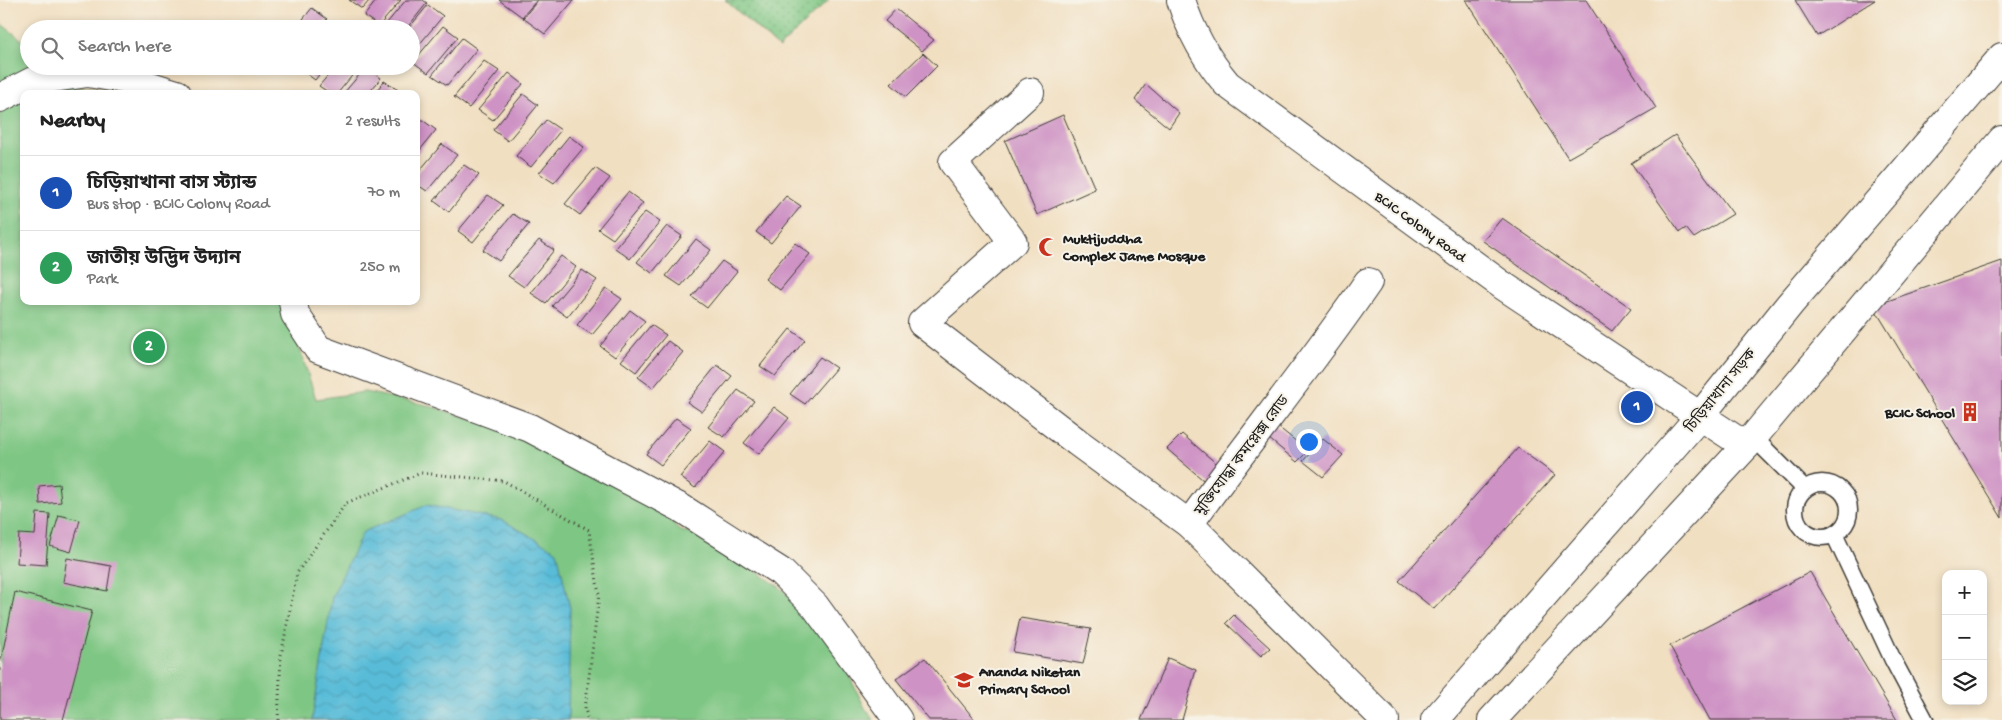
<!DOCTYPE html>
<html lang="en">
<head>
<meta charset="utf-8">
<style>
	:root { --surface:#fff; --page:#f2f2f2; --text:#222; --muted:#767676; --line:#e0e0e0; --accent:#2563eb }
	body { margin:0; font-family:"Gochi Hand","Noto Sans Bengali",sans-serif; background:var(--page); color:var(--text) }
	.controls { position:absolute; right:15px; bottom:15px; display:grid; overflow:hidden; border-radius:10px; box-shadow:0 2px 8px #0003 }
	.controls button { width:45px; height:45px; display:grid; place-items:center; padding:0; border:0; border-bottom:1px solid var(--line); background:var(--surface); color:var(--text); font:25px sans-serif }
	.you { position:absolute; left:1308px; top:441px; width:18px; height:18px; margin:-12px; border:4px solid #fff; border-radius:50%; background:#1a73e8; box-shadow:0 0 0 8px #1a73e833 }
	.badge { display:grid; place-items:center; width:32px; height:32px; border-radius:50%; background:var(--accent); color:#fff; font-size:16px; font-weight:700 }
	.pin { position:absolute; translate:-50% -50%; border:2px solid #fff; box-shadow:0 1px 5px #0006 }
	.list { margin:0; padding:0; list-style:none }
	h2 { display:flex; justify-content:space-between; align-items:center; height:65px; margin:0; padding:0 20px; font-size:21px }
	h2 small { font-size:16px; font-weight:400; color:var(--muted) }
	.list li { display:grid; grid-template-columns:32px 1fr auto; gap:15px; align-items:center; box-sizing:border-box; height:75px; padding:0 20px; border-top:1px solid var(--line) }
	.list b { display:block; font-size:19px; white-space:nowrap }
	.list p { margin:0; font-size:16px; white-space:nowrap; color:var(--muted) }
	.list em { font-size:16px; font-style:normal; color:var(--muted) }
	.icon { flex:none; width:28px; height:28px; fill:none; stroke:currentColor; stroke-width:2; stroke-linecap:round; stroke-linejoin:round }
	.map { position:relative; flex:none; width:2002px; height:720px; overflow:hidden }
	.search { position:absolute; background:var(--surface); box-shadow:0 2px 8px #0003; left:20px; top:20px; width:400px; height:55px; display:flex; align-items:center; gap:12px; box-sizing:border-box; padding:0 18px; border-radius:28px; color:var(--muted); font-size:19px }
	.panel { position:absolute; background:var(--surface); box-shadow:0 2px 8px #0003; left:20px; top:90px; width:400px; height:215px; border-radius:10px }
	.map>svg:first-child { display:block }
	.green { fill:#7ec683; stroke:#4d7150 }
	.park { fill:url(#park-dots); stroke:#4d7150 }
	.water { fill:url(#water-waves); stroke:#3a6c7a }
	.building { fill:#ce92c4 }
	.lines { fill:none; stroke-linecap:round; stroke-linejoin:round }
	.lane-casing { stroke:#3c3935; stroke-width:19 }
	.street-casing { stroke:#3c3935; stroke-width:30 }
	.secondary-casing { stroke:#3c3935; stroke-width:30 }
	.path { stroke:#3c3935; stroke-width:3; stroke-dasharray:1 4; stroke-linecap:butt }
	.lane { stroke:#fff; stroke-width:16 }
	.street { stroke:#fff; stroke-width:28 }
	.secondary { stroke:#fff; stroke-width:28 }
	.labels { text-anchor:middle; stroke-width:4; stroke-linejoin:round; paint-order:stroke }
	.street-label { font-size:15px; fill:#1c1c1c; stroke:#f7f3e8 }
	.poi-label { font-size:15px; font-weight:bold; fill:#1c1c1c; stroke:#f7f3e8; text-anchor:start }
</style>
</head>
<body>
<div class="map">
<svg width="2002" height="720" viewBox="0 0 2002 720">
	<defs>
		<pattern id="park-dots" width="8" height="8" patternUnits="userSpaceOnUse" patternTransform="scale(1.25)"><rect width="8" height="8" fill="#7ec683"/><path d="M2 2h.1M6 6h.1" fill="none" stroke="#66a06a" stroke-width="1.8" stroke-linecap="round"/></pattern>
		<pattern id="water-waves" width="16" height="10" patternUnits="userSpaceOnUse" patternTransform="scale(1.25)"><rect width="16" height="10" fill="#59bcd8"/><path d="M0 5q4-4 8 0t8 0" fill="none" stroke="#4da1b9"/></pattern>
	</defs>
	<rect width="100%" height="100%" fill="#f7f3e8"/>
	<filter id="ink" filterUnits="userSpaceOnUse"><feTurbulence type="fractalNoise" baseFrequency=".02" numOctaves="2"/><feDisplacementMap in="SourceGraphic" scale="10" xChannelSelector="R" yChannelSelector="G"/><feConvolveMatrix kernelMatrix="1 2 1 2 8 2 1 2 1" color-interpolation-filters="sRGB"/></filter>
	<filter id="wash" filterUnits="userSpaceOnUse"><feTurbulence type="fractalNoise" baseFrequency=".0096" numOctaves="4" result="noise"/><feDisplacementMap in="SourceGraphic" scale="20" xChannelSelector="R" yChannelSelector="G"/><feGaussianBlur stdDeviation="1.12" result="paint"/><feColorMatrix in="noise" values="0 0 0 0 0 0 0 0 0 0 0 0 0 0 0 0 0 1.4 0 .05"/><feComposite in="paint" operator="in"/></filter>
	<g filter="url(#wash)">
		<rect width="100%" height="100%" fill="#f1dfc1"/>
		<path class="green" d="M0,23l29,22v21h24l23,21 61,7h-113v207h260l32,98 49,-7 58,12 95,29 143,76 19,22 22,3 79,54 53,57 31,63 9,12h-874z"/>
		<path class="park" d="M725,0h104l-50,48z"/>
		<path class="water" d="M427,505l75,15 55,31 13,57 -2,112h-256l20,-123 31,-65z"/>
		<g id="blocks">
			<g class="building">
				<path d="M349,0h21l-8,9z"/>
				<path d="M377,0h24l-22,26 -15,-10z"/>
				<path d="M406,0h17l4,3 -21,26h-24z"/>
				<path d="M499,0h38l-15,17z"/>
				<path d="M538,0h36l-29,34 -22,-16z"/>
				<path d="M1466,0h120l70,108 -88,50z"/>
				<path d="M1795,0h80l-58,36z"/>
				<path d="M428,5l15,11 -30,36 -2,-2v-21h-3z"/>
				<path d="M312,8l15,11 -8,10h-24z"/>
				<path d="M896,9l38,31 -12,11 -37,-30z"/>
				<path d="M443,26l15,11 -30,36 -15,-11z"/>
				<path d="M462,38l15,11 -30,36 -15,-10z"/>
				<path d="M923,53l14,13 -31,31 -15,-13z"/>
				<path d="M484,61l15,10 -30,37 -15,-11z"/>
				<path d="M302,66h24l-11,14 -15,-11z"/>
				<path d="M336,66h24l-23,28h-6l-12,-8z"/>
				<path d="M366,67l15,11 -13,16h-25z"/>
				<path d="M509,73l14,11 -30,36 -15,-10z"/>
				<path d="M384,81l16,10 -2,3h-24z"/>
				<path d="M1146,84l33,29 -10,15 -34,-28z"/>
				<path d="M523,94l15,11 -30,36 -15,-11z"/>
				<path d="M1063,115l32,74 -58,26 -32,-74z"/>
				<path d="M421,119l15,11 -20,25v-30z"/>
				<path d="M546,120l15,10 -30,37 -15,-11z"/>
				<path d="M1675,135l58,79 -39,24 -8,-10 -6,4 -49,-69z"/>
				<path d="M569,136l15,11 -30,36 -15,-10z"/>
				<path d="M442,144l15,11 -30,36 -11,-7v-9z"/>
				<path d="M464,165l15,10 -30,37 -15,-11z"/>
				<path d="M595,168l15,10 -30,37 -15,-11z"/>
				<path d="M628,192l15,11 -30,36 -15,-10z"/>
				<path d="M488,195l15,10 -30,37 -15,-11z"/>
				<path d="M786,196l15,10 -30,37 -15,-11z"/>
				<path d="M645,212l15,10 -30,37 -15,-11z"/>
				<path d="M513,214l16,10 -30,37 -16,-11z"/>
				<path d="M1502,218l129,90 -19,23 -129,-90z"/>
				<path d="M667,226l15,10 -30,37 -15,-11z"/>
				<path d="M696,239l15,11 -30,36 -15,-10z"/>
				<path d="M539,240l15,10 -30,37 -16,-11z"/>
				<path d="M795,243l15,11 -30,36 -15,-11z"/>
				<path d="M561,256l15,11 -30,36 -15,-10z"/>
				<path d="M722,261l15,10 -30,37 -15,-11z"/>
				<path d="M2002,261v257l-129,-212z"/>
				<path d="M582,270l15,10 -30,37 -15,-11z"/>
				<path d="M606,288l16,11 -30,36 -15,-10z"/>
				<path d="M630,310l15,11 -30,36 -15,-11z"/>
				<path d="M651,325l15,10 -30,37 -15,-11z"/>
				<path d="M790,329l15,11 -30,36 -15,-10z"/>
				<path d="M668,341l15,11 -30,36 -15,-11z"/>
				<path d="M820,357l16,11 -31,36 -15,-10z"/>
				<path d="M717,365l15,11 -30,36 -15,-10z"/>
				<path d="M738,390l16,11 -30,36 -16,-10z"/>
				<path d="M774,407l15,11 -30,36 -15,-11z"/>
				<path d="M676,418l15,10 -30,37 -15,-11z"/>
				<path d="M1272,422l36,29 -11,11 -35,-29z"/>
				<path d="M1182,434l42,36 -15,15 -42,-36z"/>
				<path d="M1323,439l20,16 -20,22 -20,-16z"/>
				<path d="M710,441l15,11 -30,36 -15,-11z"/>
				<path d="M1518,448l37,27 -121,134 -35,-28z"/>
				<path d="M59,484l2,18 -21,2 -1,-18z"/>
				<path d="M37,513l13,1 -4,51 -29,-2 2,-29 16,1z"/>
				<path d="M59,515l21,5 -9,32 -21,-6z"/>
				<path d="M67,558l44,8 -4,25 -44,-9z"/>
				<path d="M1810,572l87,148h-187l-40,-74z"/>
				<path d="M15,592l77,19 -29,109h-63v-55z"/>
				<path d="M1234,615l36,33 -9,8 -35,-33z"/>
				<path d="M1020,618l71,11 -8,35 -70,-12z"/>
				<path d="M925,658l50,62h-46l-33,-41z"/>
				<path d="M1168,658l28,12 -14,50h-41z"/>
			</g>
		</g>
	</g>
	<g filter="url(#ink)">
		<use href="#blocks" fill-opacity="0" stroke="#3c3935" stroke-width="1"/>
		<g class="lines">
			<g class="lane-casing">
				<g id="lane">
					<path d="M1753,437l52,52"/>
					<circle cx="1822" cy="510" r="27"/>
					<path d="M1834,534l59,126 32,60"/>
				</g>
			</g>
			<g class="street-casing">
				<g id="street">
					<path d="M1181,0c10,32 25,59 46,84l275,201 198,131"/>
					<path d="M1030,92l-77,70 60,80 -91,81 155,119 112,82"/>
					<path d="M0,98l33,-17 55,-8 47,8 42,13"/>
					<path d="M1368,282c-57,83 -120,160 -179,242l196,196"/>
					<path d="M293,301l2,13 23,35 212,79 151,80 100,64 34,34 83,114"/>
				</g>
			</g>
			<g class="secondary-casing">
				<g id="secondary">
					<path d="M1700,416l46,30"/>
					<path d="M1435,720l265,-304 90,-112 212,-247"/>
					<path d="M1492,720l254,-274 256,-306"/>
				</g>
			</g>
			<path class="path" d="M278,720l3,-64 16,-83 49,-70 75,-30 83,8 85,49 10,65 -14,114 3,11"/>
			<use href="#lane" class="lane"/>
			<use href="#street" class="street"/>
			<use href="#secondary" class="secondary"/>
		</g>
	</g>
	<defs>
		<g id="mosque-bare" transform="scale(1.5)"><path d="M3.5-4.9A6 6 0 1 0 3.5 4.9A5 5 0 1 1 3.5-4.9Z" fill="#c8321e" stroke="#f7f3e8" stroke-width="2.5" paint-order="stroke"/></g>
		<g id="building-bare" transform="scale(1.5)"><path d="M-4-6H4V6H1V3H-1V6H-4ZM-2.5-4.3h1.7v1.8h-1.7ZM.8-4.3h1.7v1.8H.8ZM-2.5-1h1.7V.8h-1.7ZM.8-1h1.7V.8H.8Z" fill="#c8321e" stroke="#f7f3e8" stroke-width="2.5" paint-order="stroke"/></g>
		<g id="school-bare" transform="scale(1.5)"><path d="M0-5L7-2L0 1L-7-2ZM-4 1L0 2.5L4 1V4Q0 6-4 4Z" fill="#c8321e" stroke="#f7f3e8" stroke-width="2.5" paint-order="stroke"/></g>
	</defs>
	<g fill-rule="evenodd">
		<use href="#mosque-bare" x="1048" y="247"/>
		<use href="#building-bare" x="1970" y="412"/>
		<use href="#school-bare" x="964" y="680"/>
	</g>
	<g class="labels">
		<g class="street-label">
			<text transform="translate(1421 226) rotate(36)" y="5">BCIC Colony Road</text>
			<text transform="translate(1720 390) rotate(-51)" y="5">চিড়িয়াখানা সড়ক</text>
			<text transform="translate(1241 455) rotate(-53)" y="5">মুক্তিযোদ্ধা কমপ্লেক্স রোড</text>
		</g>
		<g class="poi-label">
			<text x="1063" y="243">Muktijuddha<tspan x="1063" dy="17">Complex Jame Mosque</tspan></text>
			<text x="1955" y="417" text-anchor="end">BCIC School</text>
			<text x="979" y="676">Ananda Niketan<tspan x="979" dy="17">Primary School</tspan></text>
		</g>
	</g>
</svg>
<div class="controls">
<button>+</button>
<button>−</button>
<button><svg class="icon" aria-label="layers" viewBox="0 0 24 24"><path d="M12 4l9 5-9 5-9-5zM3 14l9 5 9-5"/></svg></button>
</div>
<div class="you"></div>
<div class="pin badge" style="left:1637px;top:407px;background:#1a4fb4">1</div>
<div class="pin badge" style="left:149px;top:347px;background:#2e9e5b">2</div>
<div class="search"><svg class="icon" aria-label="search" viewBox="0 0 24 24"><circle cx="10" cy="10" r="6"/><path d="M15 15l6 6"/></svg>Search here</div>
<section class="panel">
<h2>Nearby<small>2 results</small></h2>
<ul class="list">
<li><span class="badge" style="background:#1a4fb4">1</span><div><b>চিড়িয়াখানা বাস স্ট্যান্ড</b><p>Bus stop · BCIC Colony Road</p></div><em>70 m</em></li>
<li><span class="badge" style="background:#2e9e5b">2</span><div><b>জাতীয় উদ্ভিদ উদ্যান</b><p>Park</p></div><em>250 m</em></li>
</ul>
</section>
</div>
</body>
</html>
